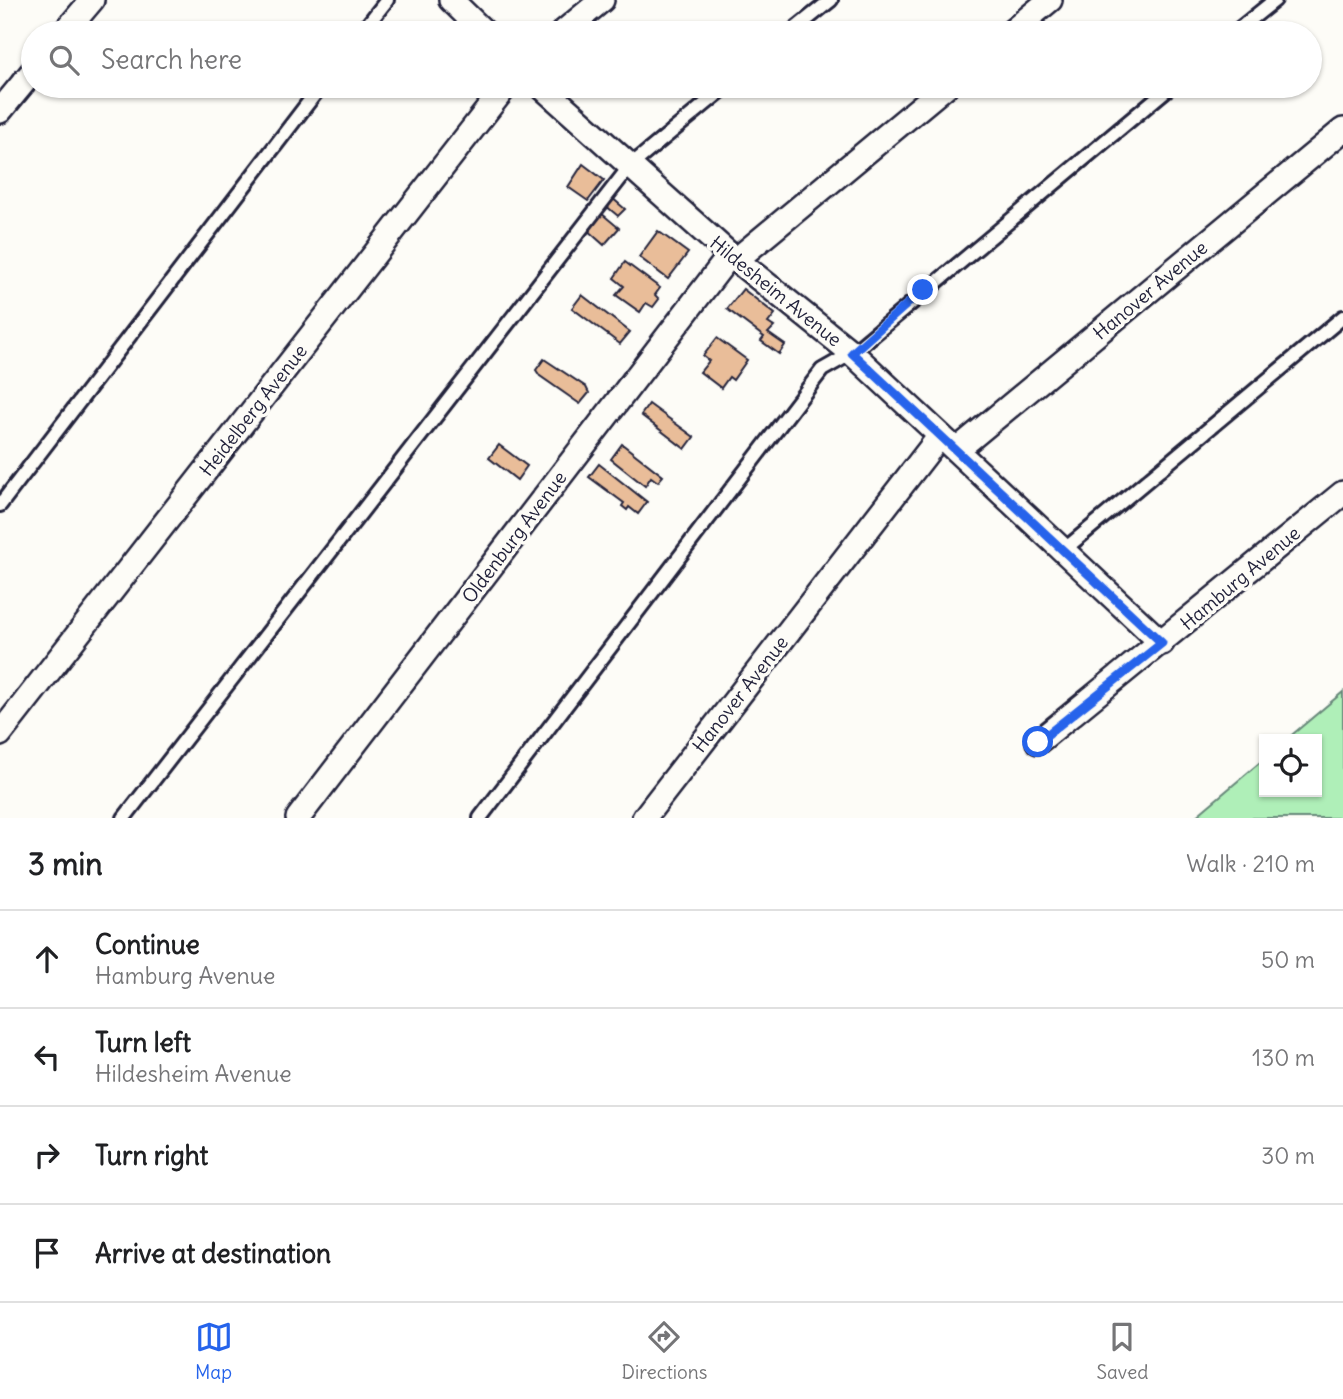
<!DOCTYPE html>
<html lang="en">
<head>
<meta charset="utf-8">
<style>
	:root { --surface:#fff; --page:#f6f6f6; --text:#202124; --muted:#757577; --line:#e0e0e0; --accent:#2563eb }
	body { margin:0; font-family:Delius,sans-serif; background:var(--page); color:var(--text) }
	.controls { position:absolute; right:21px; bottom:21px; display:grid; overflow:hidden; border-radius:0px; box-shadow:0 2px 5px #0004 }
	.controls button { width:63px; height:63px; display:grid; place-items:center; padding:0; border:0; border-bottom:2px solid var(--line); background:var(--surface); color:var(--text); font:35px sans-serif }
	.stop { position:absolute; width:21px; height:21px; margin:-16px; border:5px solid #2563eb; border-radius:50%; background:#fff }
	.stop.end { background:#2563eb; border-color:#fff; box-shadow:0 2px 7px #0008 }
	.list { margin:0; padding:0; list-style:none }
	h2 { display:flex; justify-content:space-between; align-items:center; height:91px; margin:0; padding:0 28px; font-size:30px }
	h2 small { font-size:23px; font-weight:400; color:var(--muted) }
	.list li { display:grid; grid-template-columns:46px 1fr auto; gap:21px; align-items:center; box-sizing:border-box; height:98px; padding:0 28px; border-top:2px solid var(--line) }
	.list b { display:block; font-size:26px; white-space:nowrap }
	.list p { margin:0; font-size:23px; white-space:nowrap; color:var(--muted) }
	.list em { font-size:23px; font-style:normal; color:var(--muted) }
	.icon { flex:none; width:38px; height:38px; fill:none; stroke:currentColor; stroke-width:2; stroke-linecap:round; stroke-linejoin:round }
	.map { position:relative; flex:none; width:1343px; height:818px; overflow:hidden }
	.search { position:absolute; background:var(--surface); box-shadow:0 2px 5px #0004; left:21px; right:21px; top:21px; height:77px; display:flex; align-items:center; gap:18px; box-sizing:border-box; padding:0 24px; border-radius:38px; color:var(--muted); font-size:26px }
	.sheet { height:483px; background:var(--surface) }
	nav { display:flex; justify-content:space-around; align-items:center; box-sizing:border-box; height:98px; border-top:2px solid var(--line); background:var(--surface); font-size:19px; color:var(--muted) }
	nav a { display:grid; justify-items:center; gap:4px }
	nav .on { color:var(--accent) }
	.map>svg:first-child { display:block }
	.green { fill:#afefb8; stroke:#68887a; stroke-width:2 }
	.building { fill:#e9bd99; stroke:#22223b; stroke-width:2 }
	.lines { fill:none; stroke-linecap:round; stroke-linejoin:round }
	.lane-casing { stroke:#22223b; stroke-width:18 }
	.street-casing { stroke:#22223b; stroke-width:28 }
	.lane { stroke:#fdfcf7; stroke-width:12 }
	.street { stroke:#fdfcf7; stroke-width:23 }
	.route { stroke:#2563eb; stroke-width:9 }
	.labels { text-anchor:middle; stroke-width:7; stroke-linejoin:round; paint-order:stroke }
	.street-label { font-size:19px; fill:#22223b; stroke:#fdfcf7 }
</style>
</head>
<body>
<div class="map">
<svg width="1343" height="818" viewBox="0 0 1343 818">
	<rect width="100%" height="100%" fill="#fdfcf7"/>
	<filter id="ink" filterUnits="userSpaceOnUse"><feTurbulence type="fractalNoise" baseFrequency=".0143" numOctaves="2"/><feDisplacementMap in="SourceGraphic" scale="14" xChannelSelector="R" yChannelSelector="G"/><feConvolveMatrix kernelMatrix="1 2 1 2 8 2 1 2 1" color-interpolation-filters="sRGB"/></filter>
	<g filter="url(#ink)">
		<path class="green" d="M1343,692v126h-149l70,-59v33h53v-53h-30z"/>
		<g class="building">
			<path d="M583,164l21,16 -16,21 -20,-14z"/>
			<path d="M611,197l14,12 -7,7 -13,-11z"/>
			<path d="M601,213l18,15 -15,17 -18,-16z"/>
			<path d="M658,231l30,22 -20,26 -29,-22z"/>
			<path d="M625,262l35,26 -5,7 4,4 -6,8 -7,-4 -6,9 -24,-17 8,-9 -10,-8z"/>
			<path d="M743,289l32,25 -7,9 6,4 -6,6 17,12 -6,9 -18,-13 3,-4 -37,-28z"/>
			<path d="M582,295l48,37 -10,12 -48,-36z"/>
			<path d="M717,338l30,22 -14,20 -4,-3 -8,11 -21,-16 9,-11 -6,-5z"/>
			<path d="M544,359l42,28 3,6 -9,11 -40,-28 -4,-6z"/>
			<path d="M649,404l45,33 -9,12 -44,-34z"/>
			<path d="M622,444l41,32 -5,6 -7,-5 -6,9 -34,-27z"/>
			<path d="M499,445l28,21 -10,14 -28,-22z"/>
			<path d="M599,464l48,38 -9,12 -9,-7 -2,3 -5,-4 2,-3 -35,-26z"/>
		</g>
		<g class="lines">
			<g class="lane-casing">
				<g id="lane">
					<path d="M361,33l26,-33"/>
					<path d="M790,33l41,-33"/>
					<path d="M1234,33l41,-33"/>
					<path d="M0,505l321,-419"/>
					<path d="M1065,549l278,-232"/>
					<path d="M124,818l506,-652 97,-80"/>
					<path d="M480,818l342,-448 30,-17 319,-267"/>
				</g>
			</g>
			<g class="street-casing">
				<g id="street">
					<path d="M451,0l34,33"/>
					<path d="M64,33l28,-33"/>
					<path d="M562,33l40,-33"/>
					<path d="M1010,33l40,-33"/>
					<path d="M541,86l189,169 122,98 310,290"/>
					<path d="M0,111l33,-40"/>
					<path d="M736,260l210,-174"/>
					<path d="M958,449l385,-319"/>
					<path d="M0,734l506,-648"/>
					<path d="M1038,742l305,-249"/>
					<path d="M298,818l432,-563"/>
					<path d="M644,818l296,-382"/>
				</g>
			</g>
			<use href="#lane" class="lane"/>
			<use href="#street" class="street"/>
		</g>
	</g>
	<g class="lines" filter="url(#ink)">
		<path class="route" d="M923,290l-71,63 310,290 -124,99"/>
	</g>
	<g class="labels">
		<g class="street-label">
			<text transform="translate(1150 290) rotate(-40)" y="7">Hanover Avenue</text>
			<text transform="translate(776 291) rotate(39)" y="7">Hildesheim Avenue</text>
			<text transform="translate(253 410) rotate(-52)" y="7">Heidelberg Avenue</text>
			<text transform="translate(514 537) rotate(-53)" y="7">Oldenburg Avenue</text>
			<text transform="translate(1240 578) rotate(-40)" y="7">Hamburg Avenue</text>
			<text transform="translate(740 694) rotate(-52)" y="7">Hanover Avenue</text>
		</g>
	</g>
</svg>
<div class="controls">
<button><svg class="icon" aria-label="locate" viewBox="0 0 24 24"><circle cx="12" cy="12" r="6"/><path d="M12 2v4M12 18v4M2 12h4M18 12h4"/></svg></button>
</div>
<div class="stop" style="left:1038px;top:742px"></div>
<div class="stop end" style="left:923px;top:290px"></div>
<div class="search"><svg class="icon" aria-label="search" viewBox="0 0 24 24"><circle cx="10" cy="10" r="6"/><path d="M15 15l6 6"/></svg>Search here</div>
</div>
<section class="sheet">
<h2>3 min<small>Walk · 210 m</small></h2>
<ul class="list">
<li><svg class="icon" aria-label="ahead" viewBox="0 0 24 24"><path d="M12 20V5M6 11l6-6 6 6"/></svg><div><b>Continue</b><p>Hamburg Avenue</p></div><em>50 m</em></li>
<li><svg class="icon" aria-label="left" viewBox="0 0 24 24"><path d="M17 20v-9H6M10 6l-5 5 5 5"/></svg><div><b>Turn left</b><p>Hildesheim Avenue</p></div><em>130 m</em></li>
<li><svg class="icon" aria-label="right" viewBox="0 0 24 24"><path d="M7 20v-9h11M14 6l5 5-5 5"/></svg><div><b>Turn right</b></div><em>30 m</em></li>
<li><svg class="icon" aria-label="arrive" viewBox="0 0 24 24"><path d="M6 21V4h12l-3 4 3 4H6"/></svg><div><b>Arrive at destination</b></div></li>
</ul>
</section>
<nav>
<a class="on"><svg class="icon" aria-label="map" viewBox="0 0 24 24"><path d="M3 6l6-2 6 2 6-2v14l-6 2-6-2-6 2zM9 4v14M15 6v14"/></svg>Map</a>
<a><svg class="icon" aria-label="directions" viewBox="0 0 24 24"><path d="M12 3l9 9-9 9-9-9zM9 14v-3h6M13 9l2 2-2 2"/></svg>Directions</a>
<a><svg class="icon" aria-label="saved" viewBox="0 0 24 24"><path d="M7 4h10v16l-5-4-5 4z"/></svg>Saved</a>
</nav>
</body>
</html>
